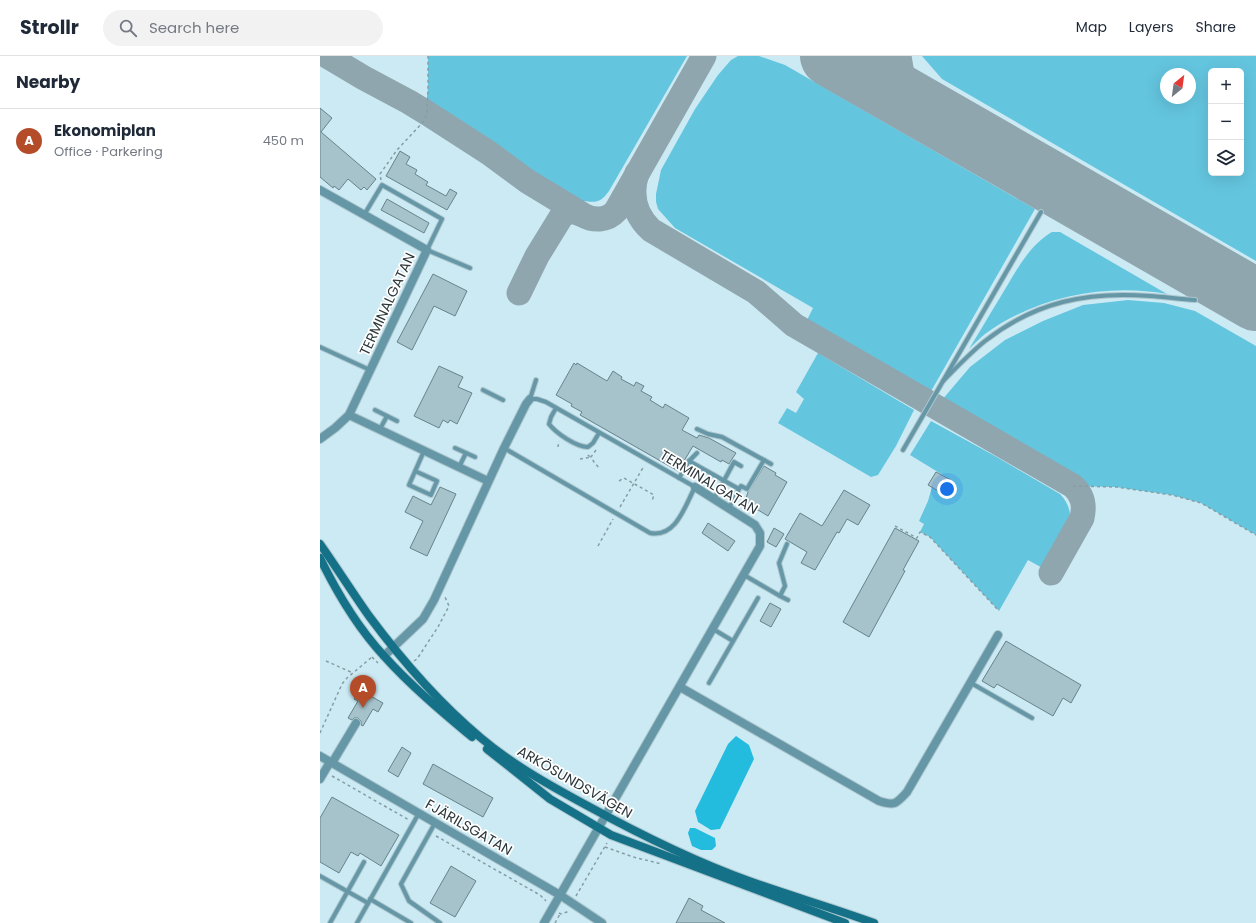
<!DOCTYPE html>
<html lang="en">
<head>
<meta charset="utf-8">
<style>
	:root { --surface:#fff; --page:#f2f2f3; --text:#1f2937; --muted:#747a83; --line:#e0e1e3; --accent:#b44c29 }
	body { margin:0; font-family:Poppins,sans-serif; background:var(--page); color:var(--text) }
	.controls { position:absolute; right:12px; top:12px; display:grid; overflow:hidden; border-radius:6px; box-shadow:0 4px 16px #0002 }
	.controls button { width:36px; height:36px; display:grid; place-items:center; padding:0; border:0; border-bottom:1px solid var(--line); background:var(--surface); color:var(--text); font:20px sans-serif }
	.compass { position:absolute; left:840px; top:12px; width:36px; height:36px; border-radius:50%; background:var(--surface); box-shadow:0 4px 16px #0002; rotate:29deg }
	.you { position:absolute; left:627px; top:433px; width:14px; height:14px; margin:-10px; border:3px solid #fff; border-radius:50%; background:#1a73e8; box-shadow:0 0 0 6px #1a73e833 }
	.badge { display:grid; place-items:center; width:26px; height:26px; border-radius:50%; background:var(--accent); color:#fff; font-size:13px; font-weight:700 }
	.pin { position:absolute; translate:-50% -33px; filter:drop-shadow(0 1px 2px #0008) }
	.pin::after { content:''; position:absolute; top:21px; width:14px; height:12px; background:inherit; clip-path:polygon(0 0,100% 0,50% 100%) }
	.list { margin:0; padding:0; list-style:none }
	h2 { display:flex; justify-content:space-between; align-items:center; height:52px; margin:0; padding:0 16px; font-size:17px }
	h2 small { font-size:13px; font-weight:400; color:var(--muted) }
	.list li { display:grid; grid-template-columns:26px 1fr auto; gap:12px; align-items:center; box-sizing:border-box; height:64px; padding:0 16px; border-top:1px solid var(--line) }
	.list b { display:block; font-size:15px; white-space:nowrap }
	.list p { margin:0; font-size:13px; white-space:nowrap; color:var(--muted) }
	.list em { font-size:13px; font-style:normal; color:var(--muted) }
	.icon { flex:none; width:22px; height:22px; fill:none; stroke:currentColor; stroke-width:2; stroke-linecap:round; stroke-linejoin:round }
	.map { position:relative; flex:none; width:936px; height:867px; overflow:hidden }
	header { display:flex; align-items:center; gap:24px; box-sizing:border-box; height:56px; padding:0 20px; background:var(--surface); border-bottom:1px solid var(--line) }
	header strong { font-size:19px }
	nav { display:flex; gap:22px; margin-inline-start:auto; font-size:14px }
	.search { width:280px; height:36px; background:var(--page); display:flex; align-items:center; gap:10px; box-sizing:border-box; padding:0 14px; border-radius:22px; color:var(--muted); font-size:15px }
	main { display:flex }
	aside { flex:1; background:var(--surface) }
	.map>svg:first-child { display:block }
	.green { fill:#64c5df; fill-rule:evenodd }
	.forest { fill:#23bcdf }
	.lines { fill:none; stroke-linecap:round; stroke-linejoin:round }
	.taxiway { stroke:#90a6ae; stroke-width:25 }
	.runway { stroke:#90a6ae; stroke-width:62 }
	.building { fill:#a6c3cc; stroke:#67838b }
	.lane-casing { stroke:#acc6ce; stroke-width:6 }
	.street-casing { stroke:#acc6ce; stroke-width:10 }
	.secondary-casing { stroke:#acc6ce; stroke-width:10 }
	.path { stroke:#879da4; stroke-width:1.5; stroke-dasharray:3 3; stroke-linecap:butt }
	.lane { stroke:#6697a6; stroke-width:4 }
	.street { stroke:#6697a6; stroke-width:8 }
	.secondary { stroke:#147187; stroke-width:8 }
	.labels { text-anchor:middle; stroke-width:3.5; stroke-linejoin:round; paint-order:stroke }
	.street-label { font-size:14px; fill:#2c373b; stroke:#fff }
</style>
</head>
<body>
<header>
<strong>Strollr</strong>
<div class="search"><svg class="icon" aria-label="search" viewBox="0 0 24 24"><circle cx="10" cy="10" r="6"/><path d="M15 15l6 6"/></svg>Search here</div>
<nav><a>Map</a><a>Layers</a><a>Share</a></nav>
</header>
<main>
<aside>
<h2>Nearby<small></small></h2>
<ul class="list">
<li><span class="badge">A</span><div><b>Ekonomiplan</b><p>Office · Parkering</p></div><em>450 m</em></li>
</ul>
</aside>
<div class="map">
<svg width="936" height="867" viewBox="0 0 936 867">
	<rect width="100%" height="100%" fill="#cceaf3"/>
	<g class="green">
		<path d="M108,0h259l-78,135c-8,11 -12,12 -26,10l-52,-29 -105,-67 2,-17z"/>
		<path d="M418,0h21l26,9 250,144 -105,184 -122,-71 -1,-2 6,-12 -138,-80 -17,-19 -2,-7v-8l5,-24 34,-61 23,-34 13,-15z"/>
		<path d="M602,0h334v205l-314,-182zM891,15h30v102h-30zM846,18h24v24h-24z"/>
		<path d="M732,176h8l107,62c-62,-11 -131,3 -182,40 -6,5 -11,10 -16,15 11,-18 21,-35 32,-53 14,-23 27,-50 51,-64z"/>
		<path d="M808,244l36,3 31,8 61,35v189l-55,-32 -29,-8 -56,-8 -43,-1 2,-7 -133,-79 28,-33 35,-27 38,-19 40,-16z"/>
		<path d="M498,297l96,57 -18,36 -18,29 -7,2 -93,-54 9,-15 9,5 8,-14 -8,-7z"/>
		<path d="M611,365l64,35 65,38c10,10 12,22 9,36l-23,40 -18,-10 -29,51 -69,-74 -10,-5 4,-8 -5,-3 9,-20 4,-14 13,8 5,-10 -1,-1 2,-4 -41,-25z"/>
	</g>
	<g class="forest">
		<path d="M416,680l13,9 5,14 -34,70 -9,1 -13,-8 -3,-11 33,-67z"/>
		<path d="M370,772h5l20,10 1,8 -4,4h-11l-9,-4 -4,-13z"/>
	</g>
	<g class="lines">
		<g class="taxiway">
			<path d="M7,0l37,22 45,24 18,11 62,40 38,28 56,34c10,6 24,6 33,-4l88,-155"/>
			<path d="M579,0l7,43"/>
			<path d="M317,117c-7,22 -3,41 14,57l105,62 38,33 279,161c10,9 12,19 9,32l-31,55"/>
			<path d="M199,237l18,-37 24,-39 6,-5h8l5,2"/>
		</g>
		<path class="runway" d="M511,0l425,244"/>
	</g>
	<g class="building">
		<path d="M0,52l12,10 -11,14 55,47 -9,11 -3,-3 -3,3 -13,-11 -9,11 -5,-4 -1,2 -13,-11z"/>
		<path d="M80,95l10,6 -4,7 11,6 -2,4 13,8 -2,3 20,11 4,-7 7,4 -10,17 -61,-34z"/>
		<path d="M67,143l42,24 -5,10 -43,-23z"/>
		<path d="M113,218l34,17 -12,25 -21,-10 -22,44 -15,-8z"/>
		<path d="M254,307l2,2 1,-2 30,18 6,-10 9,6 -1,2 13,7 2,-4 8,4 -3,5 11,6 -2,3 13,8 2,-4 24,14 -7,12 15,8 2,-3 10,3 27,15 -4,6 -3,5 -7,-4 -1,2 -28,-16 -15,25 -98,-56 2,-3 -11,-6 1,-2 -16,-9z"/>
		<path d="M119,310l24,11 -5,10 14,6 -15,31 -7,-4 -2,3 -5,-3 -4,8 -25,-12z"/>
		<path d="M444,410l12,7 -1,2 12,7 -19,34 -10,-6 -4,1 -7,-3 -2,-7 3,-9z"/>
		<path d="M616,416l15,8 -2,4 2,1 -6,10 -17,-10z"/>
		<path d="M120,431l16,7 -29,62 -17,-8 13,-27 -18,-9 8,-16 18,9z"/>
		<path d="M524,434l26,15 -12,20 -11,-6 -8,14 -2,-1 -22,38 -14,-7 6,-11 -22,-13 15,-26 22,13z"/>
		<path d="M388,467l27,18 -7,10 -26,-18z"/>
		<path d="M454,472l10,6 -8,13 -9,-5z"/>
		<path d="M575,472l24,13 -16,29 2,1 -36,66 -26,-15z"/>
		<path d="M450,547l11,6 -10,18 -11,-6z"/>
		<path d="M686,585l75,44 -10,18 -8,-5 -10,18 -56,-32 -3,4 -12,-7z"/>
		<path d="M40,634l23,13 -5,9 -5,-3 -10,17 -2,-1v-4l-3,-3h-4l-2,2 -4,-2 10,-17 -4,-2z"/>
		<path d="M82,691l9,6 -13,24 -10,-6z"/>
		<path d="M113,708l60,34 -10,19 -60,-33z"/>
		<path d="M12,741l67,38 -18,31 -21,-13 -2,3 -7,-4 -12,21 -19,-11v-44z"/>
		<path d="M131,810l25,15 -21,36 -25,-14z"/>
		<path d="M369,842l14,8 -2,4 24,13h-49z"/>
	</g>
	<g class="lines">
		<g class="lane-casing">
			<g id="lane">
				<path d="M44,159l18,-30 60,34 -15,31 43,18"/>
				<path d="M0,291l50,23"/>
				<path d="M623,325c13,-13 27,-28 42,-40 50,-39 102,-50 165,-45 15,1 30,3 45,4"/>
				<path d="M163,334l20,10"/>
				<path d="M236,352l-5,9 -2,7c7,9 27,23 39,23l5,-4 6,-10"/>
				<path d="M55,354l22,11"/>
				<path d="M60,373l7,-13"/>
				<path d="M377,373l11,5 14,3 49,27"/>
				<path d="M135,392l20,9"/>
				<path d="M184,392l146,85c26,5 35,-27 45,-46l-149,-85 -9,-3h-7l6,-19"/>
				<path d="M583,394l138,-238"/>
				<path d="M369,405l50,28 -10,19"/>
				<path d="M139,411l7,-14"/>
				<path d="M95,415l22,10 -6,14 -22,-10 15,-34"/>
				<path d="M359,422l10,-17 8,-8"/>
				<path d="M419,433l2,-3 6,3 17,-29"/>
				<path d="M394,443l20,-37 7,4"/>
				<path d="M424,519l36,21 5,-10 -6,-23 8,-19"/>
				<path d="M460,540l8,4"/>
				<path d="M393,573l20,12"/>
				<path d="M389,627l49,-85"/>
				<path d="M651,627l61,35"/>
				<path d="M115,767l-34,61 8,17 31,22"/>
				<path d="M0,820l48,27"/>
				<path d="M50,843l41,24"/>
				<path d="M10,867l34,-61"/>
				<path d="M37,867l62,-110"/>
			</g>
		</g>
		<g class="street-casing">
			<g id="street">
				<path d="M0,134l107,60 -78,165 -14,13 -15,11"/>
				<path d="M29,359l139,66"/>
				<path d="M64,600l39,-37 11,-19 70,-152 22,-44 4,-5"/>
				<path d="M360,631l199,114c16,5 17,3 28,-9l91,-157"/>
				<path d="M0,700l240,139 42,28"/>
				<path d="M12,707l24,-40"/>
				<path d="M0,723l10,-17"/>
				<path d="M224,867l216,-377v-13l-5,-8 -60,-38"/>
			</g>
		</g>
		<g class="secondary-casing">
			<g id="secondary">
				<path d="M0,488c17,24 32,48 49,72 32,43 71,88 112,122 32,27 68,47 105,67 53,29 107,56 163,76 42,15 84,27 125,42"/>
				<path d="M0,502c17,35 38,70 64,98 26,29 58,56 88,81"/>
				<path d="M167,693l63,50 61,36 234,88"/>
			</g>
		</g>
		<g class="path">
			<path d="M61,124l-1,-6 17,-24 27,-29 3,-8 1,-25v-32"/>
			<path d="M238,391l1,-6"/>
			<path d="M276,394l-5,7 3,5 6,7"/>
			<path d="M260,403l11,-2 -5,-3"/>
			<path d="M299,425l5,-3 30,17 -2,6"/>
			<path d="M753,430l43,1 56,8 29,8 55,32"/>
			<path d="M300,451l24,-41"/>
			<path d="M575,470l22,12 3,-6 10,5 69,74"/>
			<path d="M278,490l15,-27"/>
			<path d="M52,601l6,6"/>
			<path d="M6,605l27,12"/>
			<path d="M94,605l3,-2 21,-32 11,-21 -4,-9"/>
			<path d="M0,677l22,-49 5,-6 25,-21"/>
			<path d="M12,720l77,44"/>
			<path d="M116,780l104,59 6,6"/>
			<path d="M285,791l28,10 29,7"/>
			<path d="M256,840l31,-53"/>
			<path d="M239,857l2,1 6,-2 1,-2"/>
			<path d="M235,867l5,-9"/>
		</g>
		<use href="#lane" class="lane"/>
		<use href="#street" class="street"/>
		<use href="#secondary" class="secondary"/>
	</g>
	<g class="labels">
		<g class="street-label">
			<text transform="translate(67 248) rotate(-65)" y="5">TERMINALGATAN</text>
			<text transform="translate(389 426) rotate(31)" y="5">TERMINALGATAN</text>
			<text transform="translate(255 726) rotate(30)" y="5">ARKÖSUNDSVÄGEN</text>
			<text transform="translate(149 771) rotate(30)" y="5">FJÄRILSGATAN</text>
		</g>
	</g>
</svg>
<div class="controls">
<button>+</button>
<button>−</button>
<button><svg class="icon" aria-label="layers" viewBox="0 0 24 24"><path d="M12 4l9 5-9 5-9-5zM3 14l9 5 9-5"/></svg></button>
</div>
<svg class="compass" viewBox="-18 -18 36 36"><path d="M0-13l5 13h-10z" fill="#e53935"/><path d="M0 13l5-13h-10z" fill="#747a83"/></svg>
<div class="you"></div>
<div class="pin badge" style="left:43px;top:652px">A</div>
</div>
</main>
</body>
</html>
